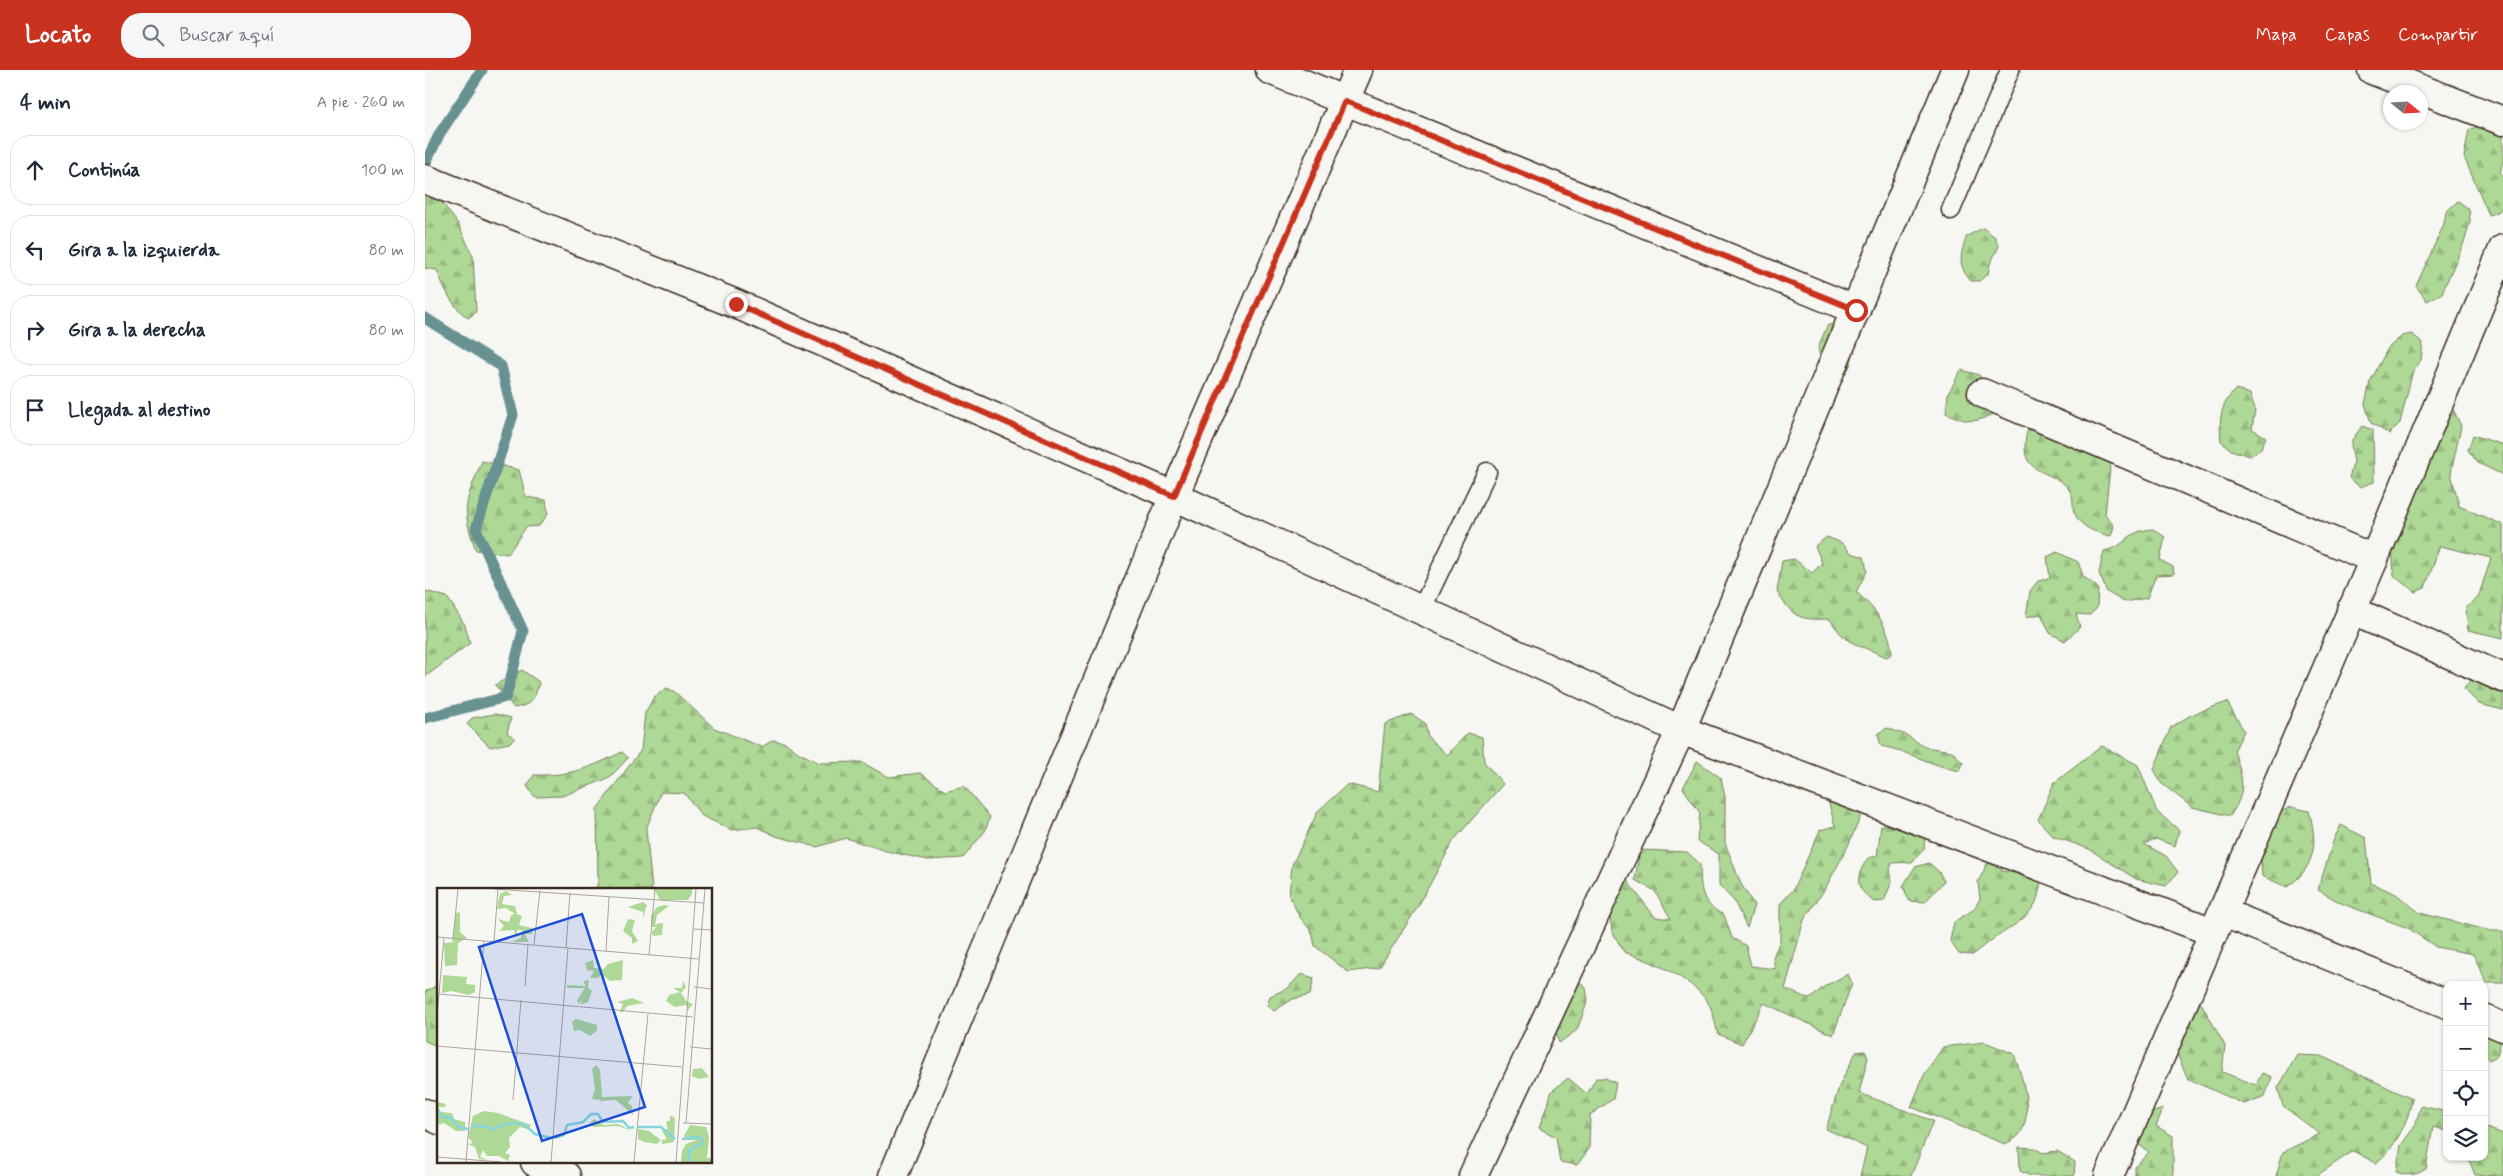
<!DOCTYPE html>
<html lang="es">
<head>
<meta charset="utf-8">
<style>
	:root { --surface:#fff; --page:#f6f6f7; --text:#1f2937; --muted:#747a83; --line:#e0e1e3; --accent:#c8321e }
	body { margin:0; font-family:Mynerve,sans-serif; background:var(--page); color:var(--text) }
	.controls { position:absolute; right:15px; bottom:15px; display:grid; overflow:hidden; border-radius:10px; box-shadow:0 1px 4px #0004 }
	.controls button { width:45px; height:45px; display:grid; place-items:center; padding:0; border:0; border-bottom:1px solid var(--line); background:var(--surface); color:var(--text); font:25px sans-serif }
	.compass { position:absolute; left:1958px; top:15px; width:45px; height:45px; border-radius:50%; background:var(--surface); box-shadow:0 1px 4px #0004; rotate:108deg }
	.stop { position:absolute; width:15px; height:15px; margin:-11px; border:4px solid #c8321e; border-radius:50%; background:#fff }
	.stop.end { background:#c8321e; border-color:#fff; box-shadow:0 1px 5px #0008 }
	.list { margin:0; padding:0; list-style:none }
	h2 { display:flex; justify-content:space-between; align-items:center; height:65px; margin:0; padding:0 20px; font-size:21px }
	h2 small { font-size:16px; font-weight:400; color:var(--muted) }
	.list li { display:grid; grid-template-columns:32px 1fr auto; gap:15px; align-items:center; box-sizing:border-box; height:70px; margin:0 10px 10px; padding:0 10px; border:1px solid var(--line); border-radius:20px }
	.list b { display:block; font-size:19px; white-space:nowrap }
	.list em { font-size:16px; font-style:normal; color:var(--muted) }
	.icon { flex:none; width:28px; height:28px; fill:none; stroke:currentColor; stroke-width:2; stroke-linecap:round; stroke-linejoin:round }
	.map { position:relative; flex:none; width:2078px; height:1106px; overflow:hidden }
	header { display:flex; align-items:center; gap:30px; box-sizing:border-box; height:70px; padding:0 25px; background:var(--accent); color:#fff }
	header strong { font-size:24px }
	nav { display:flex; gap:28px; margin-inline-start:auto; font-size:18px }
	.search { width:350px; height:45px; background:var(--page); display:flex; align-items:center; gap:12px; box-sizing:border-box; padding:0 18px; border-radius:20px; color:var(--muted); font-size:19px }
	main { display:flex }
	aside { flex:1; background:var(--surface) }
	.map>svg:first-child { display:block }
	.forest { fill:url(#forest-firs); stroke:#74815a }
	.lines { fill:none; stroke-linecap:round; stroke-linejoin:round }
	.stream { stroke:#679191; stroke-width:11 }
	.service-casing { stroke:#3b2a1e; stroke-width:21 }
	.minor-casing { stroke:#3b2a1e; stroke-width:31 }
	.service { stroke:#f6f6f2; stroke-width:18 }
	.minor { stroke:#f6f6f2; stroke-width:28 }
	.route { stroke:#c8321e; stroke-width:6 }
	.inset-river { fill:none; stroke:#84d5de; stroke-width:2.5 }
	.inset-road { fill:none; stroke:#aba49d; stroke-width:1 }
	.view { fill:#1d4ed8; fill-opacity:0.15; stroke:#1d4ed8; stroke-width:2.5 }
	.inset-edge { fill:none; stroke:#3b2a1e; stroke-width:2.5 }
</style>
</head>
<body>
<header>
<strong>Locato</strong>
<div class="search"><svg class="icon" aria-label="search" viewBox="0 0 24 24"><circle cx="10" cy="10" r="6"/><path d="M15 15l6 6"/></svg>Buscar aquí</div>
<nav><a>Mapa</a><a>Capas</a><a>Compartir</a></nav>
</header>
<main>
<aside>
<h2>4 min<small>A pie · 260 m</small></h2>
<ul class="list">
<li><svg class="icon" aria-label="ahead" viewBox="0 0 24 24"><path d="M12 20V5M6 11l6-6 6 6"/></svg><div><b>Continúa</b></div><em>100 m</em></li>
<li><svg class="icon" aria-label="left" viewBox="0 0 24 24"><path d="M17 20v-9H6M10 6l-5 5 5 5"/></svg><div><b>Gira a la izquierda</b></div><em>80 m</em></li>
<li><svg class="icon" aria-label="right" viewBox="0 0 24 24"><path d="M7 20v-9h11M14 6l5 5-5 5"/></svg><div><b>Gira a la derecha</b></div><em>80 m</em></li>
<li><svg class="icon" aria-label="arrive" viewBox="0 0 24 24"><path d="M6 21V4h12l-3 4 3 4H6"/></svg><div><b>Llegada al destino</b></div></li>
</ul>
</aside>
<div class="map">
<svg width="2078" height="1106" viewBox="0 0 2078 1106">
	<defs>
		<pattern id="forest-firs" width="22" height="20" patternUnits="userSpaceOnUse" patternTransform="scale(1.25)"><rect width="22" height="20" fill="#aed896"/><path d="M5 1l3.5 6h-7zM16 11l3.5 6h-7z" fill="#97ba81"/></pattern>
	</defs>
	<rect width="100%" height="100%" fill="#f6f6f2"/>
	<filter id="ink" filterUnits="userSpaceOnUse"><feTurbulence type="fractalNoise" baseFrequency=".02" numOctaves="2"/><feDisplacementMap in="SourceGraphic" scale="10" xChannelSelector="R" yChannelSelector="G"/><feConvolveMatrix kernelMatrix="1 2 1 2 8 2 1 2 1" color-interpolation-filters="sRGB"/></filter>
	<g filter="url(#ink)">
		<g class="forest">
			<path d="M2062,52l16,5v34l-3,12 3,2v30l-4,6 -10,4 -25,-58 5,-27z"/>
			<path d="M0,121l14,7 19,26 15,32 3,56 -8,6c-16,-11 -24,-30 -31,-48l-12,-2z"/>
			<path d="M2033,131l11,8 1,12 -5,19 -23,53 -15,8 -11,-15 28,-62 2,-12z"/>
			<path d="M1558,158l12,9 4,9 -9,18 -2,10 -9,7h-8c-14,-15 -11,-27 -4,-45z"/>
			<path d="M1414,251l16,15c-3,31 -4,35 -27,56l-10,-44 9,-22z"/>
			<path d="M1987,264l11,9 -2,17 -9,14 -12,49 -11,11 -18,-11 -6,-19 5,-22 18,-34 14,-12z"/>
			<path d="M1536,300l18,5 23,38c-10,0 -15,5 -24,7 -10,3 -23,-3 -32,-7l2,-19z"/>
			<path d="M1811,319l14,5 5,15 -3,20 14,8 -6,13 -10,6 -19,-6 -10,-9c-2,-22 -1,-36 15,-52z"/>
			<path d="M2028,339l8,17 -10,47 8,33 44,19v113l-35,-8 -2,-23 12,-9 13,-40 -51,-12 -15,42 -10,4 -21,-16 -2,-30 38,-107z"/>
			<path d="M1614,340l73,39 -7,65 9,12 -3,10c-14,-3 -31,-8 -37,-24 -2,-6 0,-13 -3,-19 -10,-22 -46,-16 -46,-45 0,-18 5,-23 14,-38z"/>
			<path d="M1937,356l11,4 1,52 -14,5 -11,-9 5,-17 -3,-15 1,-6z"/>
			<path d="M2048,365l30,10v30l-25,-12 -10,-13z"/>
			<path d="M57,391l37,9 7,27 20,3 2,14 -9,12 -13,1 -18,27 -32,-4c-16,-43 -10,-49 6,-89z"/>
			<path d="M1728,459l12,8 -5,23 13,7 1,7 -18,1 -9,23 -23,4 -17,-10 -8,-19 5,-22c25,-5 20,-20 49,-22z"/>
			<path d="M1402,467l15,6 9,10 13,4 3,14 -11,21c19,16 34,36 36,62l-6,3c-27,-13 -39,-10 -56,-38 -30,1 -36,0 -53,-27l5,-31 12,-2 18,14 10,-10 -7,-17z"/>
			<path d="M1632,482l21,10 5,14 15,12 -1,20 -7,7 -14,-1 4,13 -15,14 -15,-8 -9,-19 -15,3 4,-26 8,-10 12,-3 -3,-21z"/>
			<path d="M0,521l22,6 18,28 5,18 -45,34z"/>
			<path d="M2078,593v47l-24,-6 -15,-15 14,-20z"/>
			<path d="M97,600l17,12c-4,17 -7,23 -25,26l-19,-23z"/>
			<path d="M242,618l8,4 39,36 48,19 11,-7 13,3 13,10 21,10 41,-1 28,15 31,-4 25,18 19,-5 26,31 -5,14 -22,27 -35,2 -42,-9 -40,-13 -29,9 -41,-11 -19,-9 -25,3 -30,-14 -18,-23 -23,-1 -15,37 6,61h-57l3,-7 -1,-74 44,-59 4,-37 9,-16z"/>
			<path d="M1802,632l17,29 -10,20c9,27 13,41 -4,65l-38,-9 -31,-24 -7,-14 17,-42 20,-12z"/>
			<path d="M70,644l16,4 -4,15 8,5 -6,5 -19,4 -23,-23 5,-6z"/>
			<path d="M986,644l14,9 3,14 19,18 21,-22 14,4 2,25 19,22 -49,56 -37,68 -38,60 -31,4 -33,-26 -3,-14 -13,-16 -10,-21 3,-30 26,-54 30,-27 30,8 7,-68z"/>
			<path d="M1462,658l19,7 19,12 27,4 11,12 -3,8c-28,-5 -52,-20 -79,-25l-3,-12z"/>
			<path d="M1677,676l36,19 19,47 22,18 -4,16 -19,-7 -12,5 22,12 12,16 -12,14 -30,-7 -47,-30 -36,-13 -15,-16 16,-37z"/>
			<path d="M197,682l6,6 -17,18 -7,4 -42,16 -27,1 -8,-11 7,-11c37,1 56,-7 88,-23z"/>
			<path d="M1272,691l24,17 4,19v46l16,41 13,21 -7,23 -13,-27 -15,-16v-31l-22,-13 3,-28 -17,-25z"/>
			<path d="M1402,726l33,5v17l-12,28 -22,41 -22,33 -19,69 25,10 15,-13 23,-12 4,9 -19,52 -69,-32 -22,41 -24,-10c-3,-10 -5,-25 -11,-33 -17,-24 -56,-40 -83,-49l-12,-21 -5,-31 11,-31 37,48 16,2 -16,-28 -20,-11 5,-30 47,2 13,12c1,24 -1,39 24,51l8,23 14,8 5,20 24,3 -2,-12 7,-16v-37l13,-14 27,-60 15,-4z"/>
			<path d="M1866,737l18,4c9,32 7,56 -22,76l-25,-11 -2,-24 5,-33z"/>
			<path d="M1477,751l24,5 -2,23 -12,13 -20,1 -2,6 2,12 -8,20 -10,1c-20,-15 -19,-24 -6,-44l9,-2 4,-30z"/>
			<path d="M1916,755l25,13 5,45 25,11 24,19 71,18h12v52h-16l-14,-29 -37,-7 -28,-19 -65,-24 -25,-14 16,-51z"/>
			<path d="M1578,785l3,8 -5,8 41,6c-2,8 -3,19 -7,27 -11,21 -45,33 -62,51l-14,-1 -9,-13 4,-19 19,-12 7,-11 -2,-17 9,-18z"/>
			<path d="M1504,793l10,9 5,9 -19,21 -16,-1 -6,-15 12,-19z"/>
			<path d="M876,904l13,4 -4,17 -17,4 -19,12 -7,-6 3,-9 18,-8z"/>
			<path d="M1150,908l11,10 2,12 -11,30 -18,13 -12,-40z"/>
			<path d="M14,914v63l-14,-6v-49z"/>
			<path d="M1776,933l24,43 -3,26 34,13 6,-12 10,4 -7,19 -21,8 -56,-25 -11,-25 9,-49z"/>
			<path d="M2059,943l19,20 -6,23 -8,4 -5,-5z"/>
			<path d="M1560,972l29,12c8,23 21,59 5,81 -3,4 -10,7 -14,9l-94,-37 13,-32 19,-28z"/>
			<path d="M1440,981l3,6 -9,36 74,28 -22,55h-51l7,-28 -41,-19 13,-42 17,-35z"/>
			<path d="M1872,985l24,1 91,43c-4,24 -17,49 -36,64l-23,-12 -37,25h-40l7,-24 37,-18 -37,-28 -5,-18z"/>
			<path d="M1143,1008l19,16 9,-16h9l11,5 -3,16 -23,16 -1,34 -12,16 -17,-3 -4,-25 -17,-9 13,-37z"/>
			<path d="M1996,1036l26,6v19l-14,-4 -7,42c-11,7 -18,7 -30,3l5,-27 14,-19z"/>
			<path d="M1738,1039l-7,17 17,10v40h-38v-9l14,-15 -14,-10 13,-28z"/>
			<path d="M2059,1057l19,7v42l-28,-1 -7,-18h16z"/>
			<path d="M1594,1077l15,1 9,5 14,-2 18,11 -1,14h-43l-11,-5z"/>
		</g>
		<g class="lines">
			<g class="stream">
				<path d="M0,94l15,-31 42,-63"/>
				<path d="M0,248l76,48 12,49 -37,114 47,102 -17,66 -81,21"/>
			</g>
			<g class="service-casing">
				<g id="service">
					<path d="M1526,140l59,-140"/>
					<path d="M996,540l66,-138"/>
				</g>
			</g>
			<g class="minor-casing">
				<g id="minor">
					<path d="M845,0l586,240"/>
					<path d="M1947,0l131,51"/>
					<path d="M0,109l311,125 438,192 507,234 532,202"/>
					<path d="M1557,323l392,166"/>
					<path d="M1926,540l152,68"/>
					<path d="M1799,843l223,91"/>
					<path d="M2059,949l19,8"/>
					<path d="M0,1043l14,7"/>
					<path d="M110,1092l31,14"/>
					<path d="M468,1106l281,-680 184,-426"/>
					<path d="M1048,1106l208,-446 274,-660"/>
					<path d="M1684,1106l265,-617 129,-310"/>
				</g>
			</g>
			<use href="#service" class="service"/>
			<use href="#minor" class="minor"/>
		</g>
	</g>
	<g class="lines" filter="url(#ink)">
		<path class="route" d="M311,234l438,192 171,-395 511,209"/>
	</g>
	<g transform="translate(12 818)">
		<rect width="275" height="275" fill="#f6f6f2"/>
		<path d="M217,1h38v5l-4,6h-28zM69,3l6,4 -8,1 -2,8 13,2 2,8 5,2 -3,9 13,3v6h-7l4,8h-17l9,-4 1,-8h-5l-1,9 -2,-9 -15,1 5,-5 -6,-7 11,3 2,-7 4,-1 -9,-6 -9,1 3,-15zM206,14l4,3 -4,13v-6l-15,-5zM228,17l4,1 -12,9 -2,10 5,-2 6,1h-3l-1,11 -8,1 -3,-3 5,-6h-5v-11l6,-9zM23,24v20l7,6 -9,5 -1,22 -12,1 -1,-23 11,-1 -3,-1 4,-28zM191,31l7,1 -3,11 6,10 -6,3v-6l-9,-7zM156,72l1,8 10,1 4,-5 15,-4 -1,20 -12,1 -8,-7 -4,4h-8l4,-7 -7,-1 -2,-7zM6,87l24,2 -1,7 9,1v7l-6,3 -18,-4 -9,2zM152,92l-1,8 4,3 -4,11 -8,3 3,-5 -5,4 -1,-4 8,-12h-18v-3l19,1 -3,-5zM246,93l3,6 -5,6 6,9 6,2 -5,6 -2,-5 -11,2 -9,-6 3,-6 11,-3 -7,-4h9zM195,110l12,5 -17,3 -5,7 -2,-2 3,-7 -6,-2zM139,131l21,6v6l-7,5 -10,-6 -6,1 -2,-9zM159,177l4,5 2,27 31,-1 -5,7 4,3 1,9 -17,-15 -15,1 4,8 -5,-9 -8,-1 3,-10 -3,-20zM265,180l7,9 -10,2 -7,-3 1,-7zM0,214l9,2 -1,3h-7l3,5 11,1 2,6 11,3v9h-9l-12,-8 -7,2zM47,223l14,2 33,12 -3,4 -8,-2 -11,11 1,9 -5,6 5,2 -2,6 -9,-5h-12l-4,-6 -3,7 7,3 -8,-1 -4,-12 -7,-3 5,-1 -5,-6 5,-21zM233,227l5,3 -1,24 -12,2v-4l5,-1 -5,-8 6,-2 -2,-7 4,-2zM157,231l10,6 14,-1 14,7 -14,-5 -25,1 -3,-4zM253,237l16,2 3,10 -2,21h5v4h-31l1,-11 4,-7 11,-4h-11l-2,-4zM201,241l11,2 12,9 -4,4 -13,-2 -6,-3z" fill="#aed896"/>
		<path class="inset-river" d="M0,221l5,8 9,1 8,9 9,2M201,239h23l14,12M35,240l5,-3 17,4 15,-6 15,1 11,10 16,4M118,250l9,-3 3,-10 16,-3 8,-8h7l5,8 20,-1 6,7 5,-1M245,251l17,-2 3,2v4l-13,8v11"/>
		<path class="inset-road" d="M57,1l210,14M256,41l19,1M0,49l262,22M16,51l5,-50M57,54l4,-53M97,57l6,-55M129,60l4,-55M169,63l3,-54M212,67l6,-66M88,98l3,-42M257,99l18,2M2,106l254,23M0,128l7,-78M0,158l245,21M253,159l22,2M76,212l8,-100M246,235l29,1M249,235l19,-234M0,269l64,5M29,274l18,-221M114,274l17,-214M197,274l14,-148M239,274l20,-273"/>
		<path class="view" d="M145,26l63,193 -103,34 -63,-194z"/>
		<rect width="275" height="275" class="inset-edge"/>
	</g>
</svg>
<div class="controls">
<button>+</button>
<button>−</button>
<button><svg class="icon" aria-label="locate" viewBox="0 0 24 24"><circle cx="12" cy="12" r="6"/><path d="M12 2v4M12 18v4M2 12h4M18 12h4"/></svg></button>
<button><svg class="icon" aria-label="layers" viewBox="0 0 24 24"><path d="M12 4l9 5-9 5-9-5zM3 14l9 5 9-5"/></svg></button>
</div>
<svg class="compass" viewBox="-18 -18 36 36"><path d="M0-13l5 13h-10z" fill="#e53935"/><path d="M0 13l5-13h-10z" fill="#747a83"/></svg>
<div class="stop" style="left:1431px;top:240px"></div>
<div class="stop end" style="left:311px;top:234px"></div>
</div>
</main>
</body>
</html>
